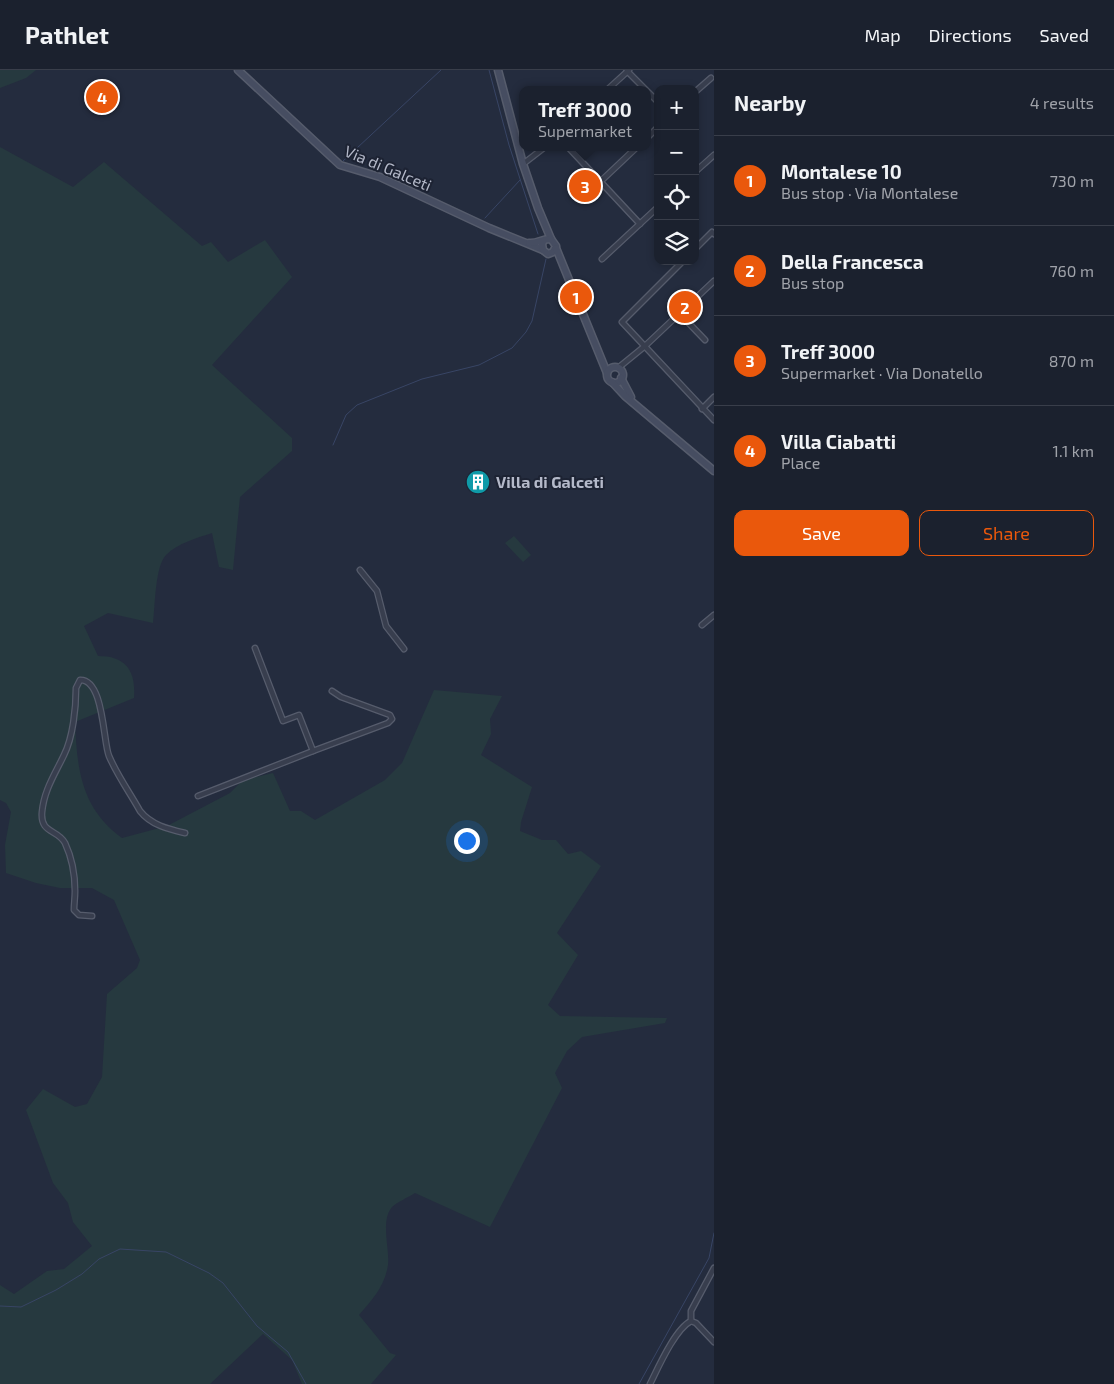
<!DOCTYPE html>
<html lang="en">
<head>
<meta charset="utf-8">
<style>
	:root { --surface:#1b212e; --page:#242936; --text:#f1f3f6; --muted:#a0a3aa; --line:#393e4a; --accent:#ea580c }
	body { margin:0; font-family:"Exo 2",sans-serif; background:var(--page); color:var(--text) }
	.controls { position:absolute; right:15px; top:15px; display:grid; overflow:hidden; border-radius:10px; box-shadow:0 2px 8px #0003 }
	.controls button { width:45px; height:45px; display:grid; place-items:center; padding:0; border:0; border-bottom:1px solid var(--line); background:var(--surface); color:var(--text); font:25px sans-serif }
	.you { position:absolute; left:466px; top:770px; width:18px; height:18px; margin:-12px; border:4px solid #fff; border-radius:50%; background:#1a73e8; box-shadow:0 0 0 8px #1a73e833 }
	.badge { display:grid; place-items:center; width:32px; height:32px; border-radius:50%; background:var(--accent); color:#fff; font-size:16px; font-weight:700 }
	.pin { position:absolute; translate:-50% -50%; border:2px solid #fff; box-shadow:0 1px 5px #0006 }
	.popup { position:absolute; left:519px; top:16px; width:132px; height:65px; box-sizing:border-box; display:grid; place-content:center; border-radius:10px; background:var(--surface); filter:drop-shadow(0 1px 4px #0005); font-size:16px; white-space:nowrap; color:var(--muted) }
	.popup b { font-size:19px; color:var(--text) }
	.popup::after { content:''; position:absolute; left:50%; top:100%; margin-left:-10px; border:10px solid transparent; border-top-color:var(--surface) }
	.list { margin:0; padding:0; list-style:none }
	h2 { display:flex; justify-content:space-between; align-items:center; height:65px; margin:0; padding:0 20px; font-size:21px }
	h2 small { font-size:16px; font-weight:400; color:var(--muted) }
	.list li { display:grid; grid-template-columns:32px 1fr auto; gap:15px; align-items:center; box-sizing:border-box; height:90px; padding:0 20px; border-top:1px solid var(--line) }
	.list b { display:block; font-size:19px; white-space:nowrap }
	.list p { margin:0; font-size:16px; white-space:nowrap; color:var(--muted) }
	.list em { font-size:16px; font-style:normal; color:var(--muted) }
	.actions { display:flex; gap:10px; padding:15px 20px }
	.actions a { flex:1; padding:11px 0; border:1px solid var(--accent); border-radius:10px; text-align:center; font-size:18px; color:var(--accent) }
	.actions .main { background:var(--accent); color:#fff }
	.icon { flex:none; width:28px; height:28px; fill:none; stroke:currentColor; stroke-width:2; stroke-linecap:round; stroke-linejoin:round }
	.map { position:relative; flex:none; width:714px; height:1314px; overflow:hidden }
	header { display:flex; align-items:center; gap:30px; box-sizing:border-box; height:70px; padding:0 25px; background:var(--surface); border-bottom:1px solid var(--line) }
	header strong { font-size:24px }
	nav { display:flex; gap:28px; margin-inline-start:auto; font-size:18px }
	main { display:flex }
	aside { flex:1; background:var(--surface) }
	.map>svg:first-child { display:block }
	.green { fill:#26393f }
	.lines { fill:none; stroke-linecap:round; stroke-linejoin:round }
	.stream { stroke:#384565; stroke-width:1 }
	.street-casing { stroke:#565c6c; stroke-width:7 }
	.secondary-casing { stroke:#565c6c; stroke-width:9 }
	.street { stroke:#383e4e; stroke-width:4.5 }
	.secondary { stroke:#464d61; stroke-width:6 }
	.labels { text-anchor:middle; stroke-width:4; stroke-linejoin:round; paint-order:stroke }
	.street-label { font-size:16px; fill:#b4b9c9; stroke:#1d2333 }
	.poi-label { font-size:16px; font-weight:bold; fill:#b4b9c9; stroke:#1d2333; text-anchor:start }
</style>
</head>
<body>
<header>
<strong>Pathlet</strong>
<nav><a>Map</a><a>Directions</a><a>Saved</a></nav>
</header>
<main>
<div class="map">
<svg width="714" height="1314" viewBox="0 0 714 1314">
	<rect width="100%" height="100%" fill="#242c3e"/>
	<g class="green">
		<path d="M0,0h36l-10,8 -26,10z"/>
		<path d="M0,77l73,40 31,-25 98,84 9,-4 17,20 37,-22 27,37 -80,88 80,73v13l-52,46 -7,73 -14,-3 -7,-34c-15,5 -34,10 -46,22 -11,11 -11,52 -13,68l-45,-10 -24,13 14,30c29,0 38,16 36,42l-59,24c2,47 6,86 47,116l45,-12 63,-33 13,-13 30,-7 17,38h11l14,9 70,-40 17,-17 32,-73 68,6 -12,23 1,15 -10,21 51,32 -11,35 -1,9 22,9h14l12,14 13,-3 20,15 -44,67 21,22 -30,50 12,11 107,2 -2,5 -83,14 -15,14 -12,22 7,15 -72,139 -75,-34c-6,4 -18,9 -23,14 -12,14 -2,42 -4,58 -3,21 -16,35 -29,50l31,38 6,2 -25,29h-69l-10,-24 -29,-26 -53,50h-210v-99l14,9 33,-23 17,-2 28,-23 -19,-24 -5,-19 -15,-20 -27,-73 17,-21 32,18 12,-3 15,-27 5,-83 30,-26 3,-8 -26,-60 -22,-12h-32l-24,-5 -30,-10 -1,-28 6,-33 -5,-9 -6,-3z"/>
		<path d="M514,466l17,19 -8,7 -18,-19z"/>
	</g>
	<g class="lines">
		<g class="stream">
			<path d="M489,0l20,75 29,89"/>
			<path d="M343,91l98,-91"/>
			<path d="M485,148l35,-38"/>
			<path d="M333,375l13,-30 11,-10 65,-26 57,-14 33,-17 14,-16 6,-11 14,-62"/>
			<path d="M0,1236l21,1 35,-17 26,-16 17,-15 21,-10 46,3 43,21 14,10 34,43 31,26 18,32"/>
			<path d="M639,1314l70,-126 5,-25"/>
		</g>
		<g class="street-casing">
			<g id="street">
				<path d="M627,1l19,19"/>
				<path d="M607,20l22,-20"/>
				<path d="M648,22l10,10"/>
				<path d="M695,22l16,-14"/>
				<path d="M648,67l10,-10"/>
				<path d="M568,77l72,77"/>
				<path d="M523,94l22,-17"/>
				<path d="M695,102l19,-17"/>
				<path d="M601,111l36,-34"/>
				<path d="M695,179l17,-17 2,2"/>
				<path d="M602,189l56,-52"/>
				<path d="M683,191l-61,61 92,98"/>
				<path d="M680,244l25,26"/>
				<path d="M618,298l27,-22 69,-65"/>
				<path d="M702,339l12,-12"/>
				<path d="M360,500l17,21 9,35 18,23"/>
				<path d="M702,555l12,-10"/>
				<path d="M255,578l28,73 16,-6 14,36 75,-28 4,-4 -2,-4 -49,-18 -9,-6"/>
				<path d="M198,726l115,-45"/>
				<path d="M92,846l-13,-1 -5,-5c0,-6 1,-12 1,-19 0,-16 -3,-33 -10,-48 -7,-14 -25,-9 -23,-31 2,-22 13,-38 22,-57 9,-18 12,-47 12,-67l4,-8c24,-1 23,62 29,76 8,19 21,37 31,55 11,14 28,18 45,22"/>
				<path d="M691,1251v-10l23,-43"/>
				<path d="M691,1251l5,2 18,19"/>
				<path d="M650,1314c8,-16 25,-55 41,-63"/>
			</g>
		</g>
		<g class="secondary-casing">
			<g id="secondary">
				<path d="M238,0l102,95 40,12 109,51 54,22"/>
				<path d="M498,0l25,94 15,44 13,31"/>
				<path d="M529,173c8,1 15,-5 22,-4l5,7 -3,6 -5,2 -5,-4 -1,-6 2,-4"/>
				<path d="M556,178l51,125"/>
				<circle cx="615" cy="305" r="8"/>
				<path d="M621,308l10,19"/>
				<path d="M612,312l13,14 89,75"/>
			</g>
		</g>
		<use href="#street" class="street"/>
		<use href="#secondary" class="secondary"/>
	</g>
	<defs>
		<g id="building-disc" transform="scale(1.25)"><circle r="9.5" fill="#0f9aa8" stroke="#1d2333"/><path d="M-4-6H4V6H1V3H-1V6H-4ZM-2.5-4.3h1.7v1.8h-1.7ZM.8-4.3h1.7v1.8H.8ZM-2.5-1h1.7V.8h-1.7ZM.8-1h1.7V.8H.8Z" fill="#fff"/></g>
	</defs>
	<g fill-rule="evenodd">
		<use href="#building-disc" x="478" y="412"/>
	</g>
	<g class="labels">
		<g class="street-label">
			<text transform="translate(388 98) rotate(23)" y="6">Via di Galceti</text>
		</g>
		<g class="poi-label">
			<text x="496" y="418">Villa di Galceti</text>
		</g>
	</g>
</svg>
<div class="controls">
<button>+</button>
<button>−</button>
<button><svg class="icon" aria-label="locate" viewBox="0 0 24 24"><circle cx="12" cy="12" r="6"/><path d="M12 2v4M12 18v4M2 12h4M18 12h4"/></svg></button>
<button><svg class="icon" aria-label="layers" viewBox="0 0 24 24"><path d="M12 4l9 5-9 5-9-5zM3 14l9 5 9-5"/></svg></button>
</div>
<div class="you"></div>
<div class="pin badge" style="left:576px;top:227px">1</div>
<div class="pin badge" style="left:685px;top:237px">2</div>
<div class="pin badge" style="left:585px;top:116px">3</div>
<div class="popup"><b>Treff 3000</b>Supermarket</div>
<div class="pin badge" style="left:102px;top:27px">4</div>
</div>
<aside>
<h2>Nearby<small>4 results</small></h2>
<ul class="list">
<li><span class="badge">1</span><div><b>Montalese 10</b><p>Bus stop · Via Montalese</p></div><em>730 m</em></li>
<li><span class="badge">2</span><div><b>Della Francesca</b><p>Bus stop</p></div><em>760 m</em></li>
<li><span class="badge">3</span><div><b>Treff 3000</b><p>Supermarket · Via Donatello</p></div><em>870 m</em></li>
<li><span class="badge">4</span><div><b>Villa Ciabatti</b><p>Place</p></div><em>1.1 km</em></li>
</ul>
<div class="actions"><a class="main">Save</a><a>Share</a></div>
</aside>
</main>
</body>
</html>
